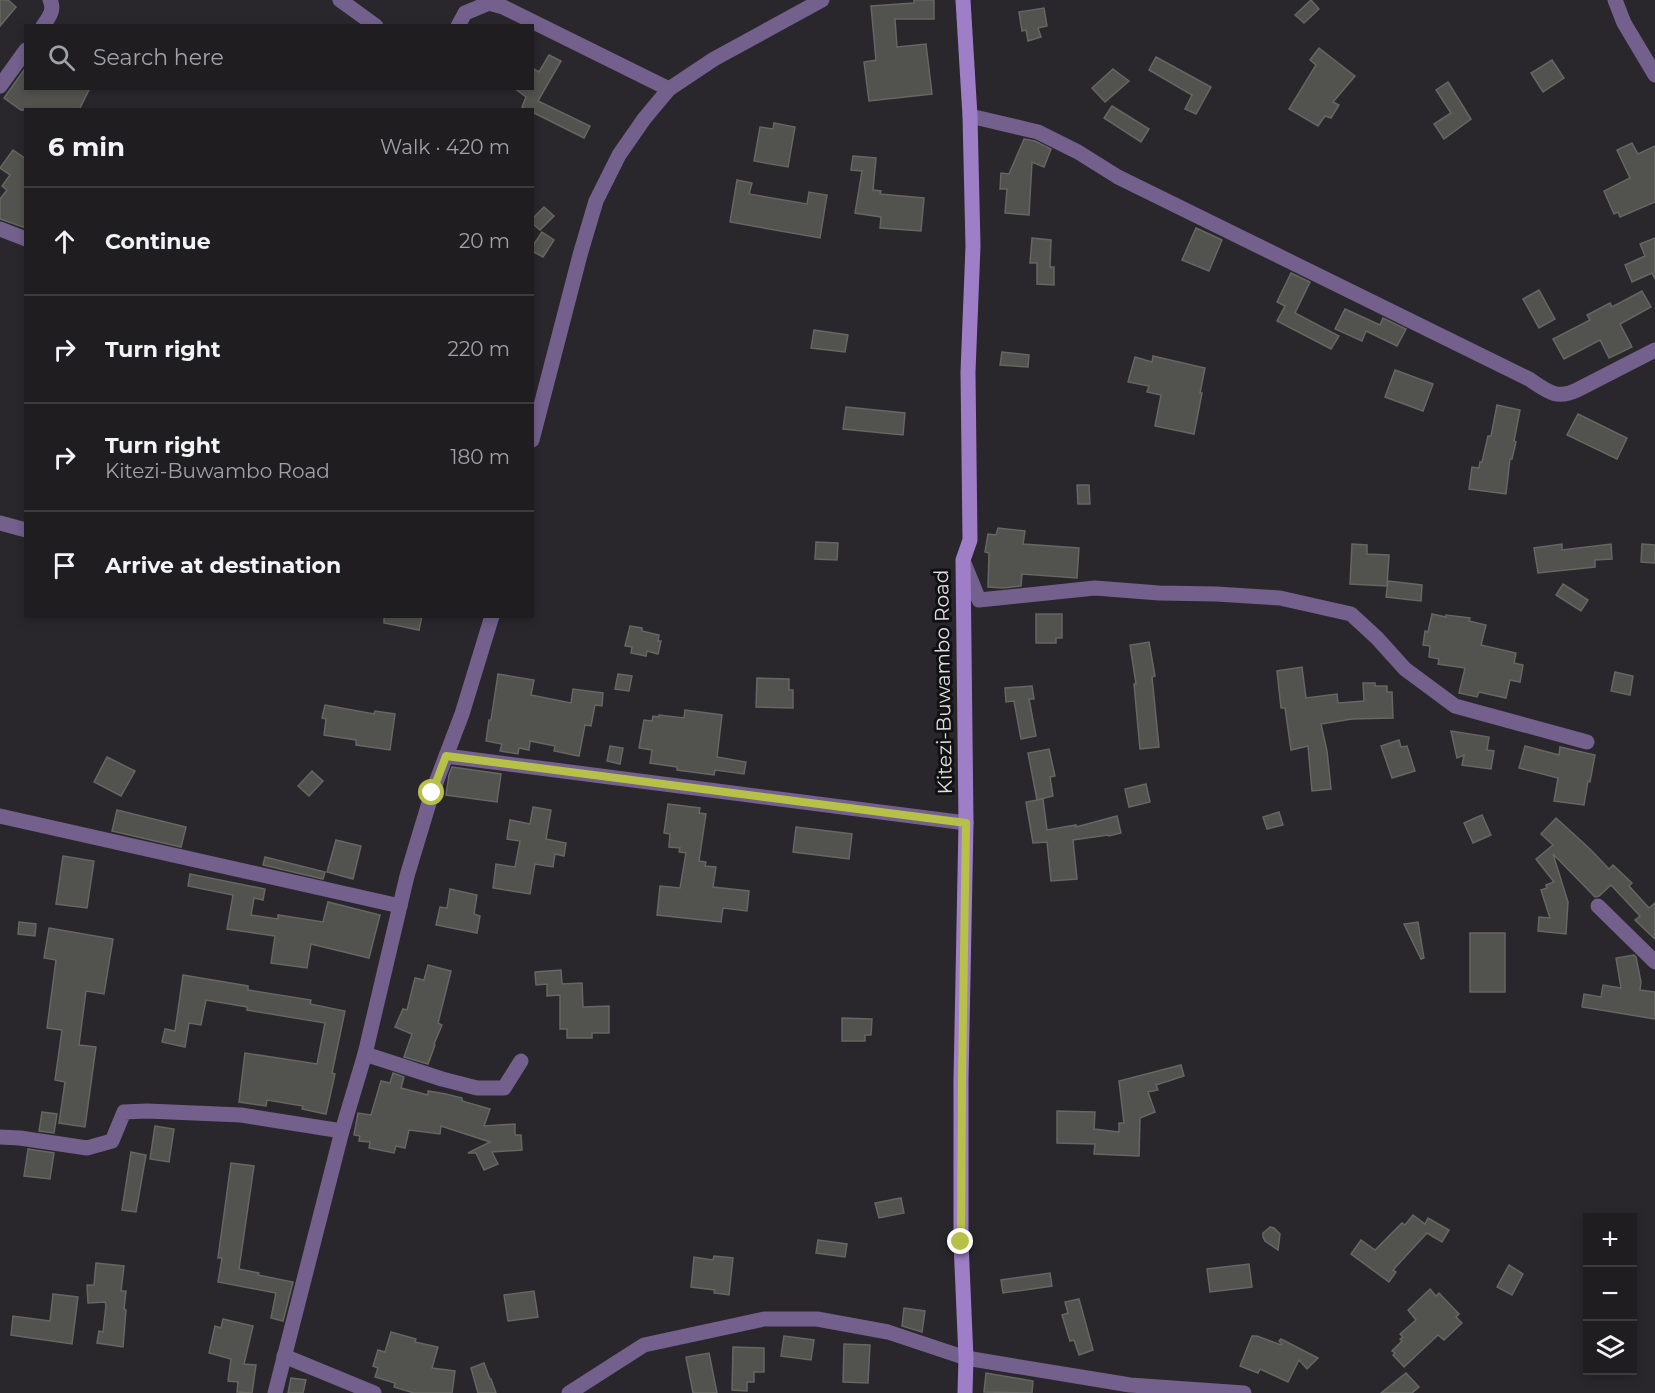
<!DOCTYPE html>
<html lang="en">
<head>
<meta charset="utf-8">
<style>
	:root { --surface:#1f1d20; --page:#272629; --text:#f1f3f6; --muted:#a1a2a5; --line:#3c3b3e }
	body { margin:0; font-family:Montserrat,sans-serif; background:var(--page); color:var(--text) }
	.controls { position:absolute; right:18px; bottom:18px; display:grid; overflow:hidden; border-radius:0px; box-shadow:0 3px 9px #0003 }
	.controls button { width:54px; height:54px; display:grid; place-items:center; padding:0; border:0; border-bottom:2px solid var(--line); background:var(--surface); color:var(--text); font:30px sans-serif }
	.stop { position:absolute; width:18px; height:18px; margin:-14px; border:4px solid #b8c147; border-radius:50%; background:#fff }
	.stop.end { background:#b8c147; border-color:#fff; box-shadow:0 2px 6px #0008 }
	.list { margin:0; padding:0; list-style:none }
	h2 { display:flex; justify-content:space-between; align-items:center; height:78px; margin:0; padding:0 24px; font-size:26px }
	h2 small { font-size:20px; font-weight:400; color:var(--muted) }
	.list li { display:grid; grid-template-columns:39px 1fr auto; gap:18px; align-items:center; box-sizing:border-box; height:108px; padding:0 24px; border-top:2px solid var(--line) }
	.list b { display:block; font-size:22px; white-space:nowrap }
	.list p { margin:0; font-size:20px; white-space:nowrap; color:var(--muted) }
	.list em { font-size:20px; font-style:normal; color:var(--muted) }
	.icon { flex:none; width:33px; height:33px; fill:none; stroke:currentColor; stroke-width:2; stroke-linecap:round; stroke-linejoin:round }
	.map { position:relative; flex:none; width:1655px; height:1393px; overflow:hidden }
	.search { position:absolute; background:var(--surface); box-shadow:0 3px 9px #0003; left:24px; top:24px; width:510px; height:66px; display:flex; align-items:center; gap:15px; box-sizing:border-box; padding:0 21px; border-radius:0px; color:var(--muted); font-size:22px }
	.panel { position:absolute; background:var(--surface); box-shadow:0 3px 9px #0003; left:24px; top:108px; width:510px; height:510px; border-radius:0px }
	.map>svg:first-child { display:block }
	.building { fill:#52524e; stroke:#666662; stroke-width:1.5 }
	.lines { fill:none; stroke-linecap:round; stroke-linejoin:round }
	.street { stroke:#73608d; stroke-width:15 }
	.secondary { stroke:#9d7ec7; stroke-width:15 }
	.route { stroke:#b8c147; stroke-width:8 }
	.labels { text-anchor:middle; stroke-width:6; stroke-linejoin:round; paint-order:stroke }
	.street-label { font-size:20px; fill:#e0dfe2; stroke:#111012 }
</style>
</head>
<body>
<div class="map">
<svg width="1655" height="1393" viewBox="0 0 1655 1393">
	<rect width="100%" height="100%" fill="#29272b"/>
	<g class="building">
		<path d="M0,0h8l8,7 -16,19z"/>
		<path d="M914,0h20v19h-39l2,28 29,-3 6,50 -63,7 -5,-39 12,-2 -5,-54 43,-3z"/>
		<path d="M1311,0l8,9 -15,14 -9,-8z"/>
		<path d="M1044,8l3,18 -9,2 3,9 -13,4 -2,-11 -4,1 -3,-19z"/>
		<path d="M1319,48l36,28 -22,26 6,3 -8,13 -6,-2 -7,10 -29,-17 27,-44 -6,-5z"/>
		<path d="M549,55l12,6 -23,40 52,25 -6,12 -52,-26v-2h-5l-5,-3 4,-10 -12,-9h18v-20l7,4z"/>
		<path d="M1156,57l55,30 -15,27 -11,-5 7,-14 -43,-25z"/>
		<path d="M1552,60l12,18 -21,14 -12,-19z"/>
		<path d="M26,67v21h64l-11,22h-58l-17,-12z"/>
		<path d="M1113,69l16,12 -24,21 -13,-14z"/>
		<path d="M1448,82l23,37 -27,20 -10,-15 17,-11 -15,-23z"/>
		<path d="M1112,106l37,23 -8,13 -37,-24z"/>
		<path d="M774,123l21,4 -7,40 -34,-6 6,-34 13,2z"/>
		<path d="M1024,139l11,2 16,8 -7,18 -12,-5 -3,53 -24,-2 2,-24h-7l1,-16 8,1z"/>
		<path d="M1632,143l6,11 17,-8v56l-35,15 -2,-5 -4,2 -10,-23 26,-13 -13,-28z"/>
		<path d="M13,150l13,9v69l-26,-9v-20l7,-9 -5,-4 8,-11 -10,-7z"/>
		<path d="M853,156l23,2 -3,32 8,1 -1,3 44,4 -3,33 -41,-3 1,-11 -26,-4 7,-42 -11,-1z"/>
		<path d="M737,180l15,3 -3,11 58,10 2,-12 18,3 -7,43 -90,-16z"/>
		<path d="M544,207l10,9 -14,14 -8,-7v-4z"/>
		<path d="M1196,228l26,12 -13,31 -27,-11z"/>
		<path d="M542,232l12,8 -11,17 -11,-6v-4z"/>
		<path d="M1032,238l19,2 -1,27h4v18l-17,-1v-21h-7z"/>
		<path d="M1655,238v41l-3,-6 -20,9 -7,-17 20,-9 -5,-12z"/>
		<path d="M1291,273l19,9 -15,31 44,23 -8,13 -54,-28 8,-15 -8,-4z"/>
		<path d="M1539,290l16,29 -16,9 -16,-29z"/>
		<path d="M1642,291l9,16 -31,17 12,23 -23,11 -9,-18 -36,19 -11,-20 37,-19 -3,-5 23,-12 2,4z"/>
		<path d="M1345,309l35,16 3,-7 23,11 -9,17 -31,-15 -4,10 -27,-12z"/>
		<path d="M814,330l34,5 -3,17 -34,-4z"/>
		<path d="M1002,352l27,3 -1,12 -28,-2z"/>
		<path d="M1153,356l52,12 -5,25h2l-8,41 -39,-8 6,-31 -14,-3 2,-6 -21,-4 7,-25 17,5z"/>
		<path d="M1395,370l38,14 -10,27 -38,-14z"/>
		<path d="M1497,405l23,5 -6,31 2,1 -4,17h-2l-4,35 -37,-5 3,-22 7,1 1,-6h2l6,-26h3z"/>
		<path d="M846,407l59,6 -2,22 -60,-6z"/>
		<path d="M1578,414l49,24 -10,21 -50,-24z"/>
		<path d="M1077,485h12l1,19h-12z"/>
		<path d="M998,528l27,3 -2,13 56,4 -2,30 -55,-4 -1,12 -18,2 -15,-1 1,-34 -4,-1 3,-18 8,1z"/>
		<path d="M816,542l22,1 -1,17 -22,-1z"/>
		<path d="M1352,544l15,1v9l22,1 -2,31 -37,-2z"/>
		<path d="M1562,544v6l49,-6 1,15 -17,1v7l-57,6 -4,-25z"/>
		<path d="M1642,544l13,1v18l-14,-1z"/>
		<path d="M1388,581l34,4 -1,16 -35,-4z"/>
		<path d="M1563,584l25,16 -7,11 -25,-16z"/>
		<path d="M1036,614h26v24h-6v5h-20z"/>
		<path d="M1432,614l14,3v-2l24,3 -1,3 17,4 -5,20 35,8 -2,10 9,2 -3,17 -10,-2 -4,18 -27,-6 -2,5 -18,-4 6,-25 -27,-4 1,-5 -10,-2 1,-11 -7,-1 2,-14 3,1z"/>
		<path d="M384,616h38l-3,14 -35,-7z"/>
		<path d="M630,626l12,2v3l17,4 -1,6h3l-3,13 -11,-3 -1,5 -15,-3 1,-6 -7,-1z"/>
		<path d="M1149,642l6,34 -3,1 7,70 -19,2 -6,-65h2l-6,-39z"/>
		<path d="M1302,667l4,31 31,-4 1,9 26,-2 -1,-18h12v3h12v6h5l1,26 -41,1 -31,5 6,27 4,38 -19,2 -4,-45 -17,4 -6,-42h-4l-4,-37z"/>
		<path d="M1615,672l18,4 -3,19 -19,-4z"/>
		<path d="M498,674l36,6 -3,15 40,8 2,-14 30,4 -1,13 -7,-1 -4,21 -6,-1 -6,31 -25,-5 1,-5 -25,-5 -1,9 -10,-2 -1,6 -18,-3 2,-7 -16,-3 3,-21h2z"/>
		<path d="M618,674l14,2 -3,15 -14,-2z"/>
		<path d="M757,678l32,1v11h4v18l-37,-1z"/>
		<path d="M1032,686l2,13h-5l7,37 -15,3 -7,-38 -8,1 -1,-14z"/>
		<path d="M325,705l49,9 1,-3 20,3 -5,36 -34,-5v-5l-32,-5 2,-16 -4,-1z"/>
		<path d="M685,710l37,5 -5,42 29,5 -2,12 -29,-4 -1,5 -37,-5v-3l-27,-4 2,-13 -13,-2 5,-28 8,1 1,-5 6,1v-2l25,3z"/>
		<path d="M1451,731l38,6 -2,13 7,1 -3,18 -29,-4 2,-10 -7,3z"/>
		<path d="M1399,740l2,7 6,-1 8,25 -23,7 -11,-32z"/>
		<path d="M610,746l13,2 -3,16 -13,-3z"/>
		<path d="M1525,746l34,9 1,-8 35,8 -5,27 -2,-1 -4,24 -30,-4 4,-23 -39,-10z"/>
		<path d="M1049,749l6,27 -5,1 3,19 -16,4 -9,-47z"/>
		<path d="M107,757l28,14 -14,25 -27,-14z"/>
		<path d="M452,767l49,7 -4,28 -51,-7 3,-20z"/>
		<path d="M312,771l11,10 -14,15 -11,-10z"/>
		<path d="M1146,784l4,18 -21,5 -4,-18z"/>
		<path d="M1043,799l4,31 29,-5v2l41,-11 4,17 -12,3 -1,-1 -35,5 4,39 -26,2 -4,-39 -14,1 -7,-41z"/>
		<path d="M668,804l32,4 -1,5 7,1 -7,47 7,1 -1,4 11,1 -3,20 36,4 -2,20 -24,-3 -2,14 -64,-7 3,-29 20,2 6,-35 -7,-1 1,-4 -11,-1 1,-13 -6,-1z"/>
		<path d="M533,807l18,3 -5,29 20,4 -2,13 -9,-2 -2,13 -18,-3 -5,30 -37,-6 3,-24 19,3 5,-26 -13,-2 3,-19 20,4z"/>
		<path d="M117,810l69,17 -5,20 -69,-16z"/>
		<path d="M1279,812l4,13 -16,4 -4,-12z"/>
		<path d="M1482,815l9,20 -18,8 -9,-20z"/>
		<path d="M1556,818l34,31 19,20 4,-4 19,18 -3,3 20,22 6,-5v36l-20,-19 5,-4 -29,-31 -12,11 -4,1 -42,-43 15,48 -2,32 -28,-3 1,-14 11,1 -9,-28 6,-2 -1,-3 8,-3 -18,-23 17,-14 -12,-11z"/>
		<path d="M796,827l56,7 -3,25 -56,-7z"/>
		<path d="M336,840l25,6 -8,33 -26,-7z"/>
		<path d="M63,856l31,5 -7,47 -31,-4z"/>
		<path d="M265,857l60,15 -2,7 -60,-14z"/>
		<path d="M190,874l75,15 -2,11 -9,-2 -3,17 27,4v-4l45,7 5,-20 52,13 -11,43 -58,-14 -4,24 -36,-5 4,-27 -48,-7 6,-34 -45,-9z"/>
		<path d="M450,889l27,6 -3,19 6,2 -3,17 -41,-8 4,-18 7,1z"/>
		<path d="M19,922l17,2 -1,12 -17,-2z"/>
		<path d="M1418,922l6,36 -3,1 -17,-35z"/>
		<path d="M49,928l64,11 -9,55 -18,-3 -7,54 17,2 -11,80 -26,-4 6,-41 -10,-2 7,-50 -15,-2 9,-68 -12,-2z"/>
		<rect x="1470" y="933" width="35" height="59"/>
		<path d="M1634,955l2,2 5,25 -1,8 15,2v27l-73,-12 2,-13 17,3 2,-12 18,3 -5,-30z"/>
		<path d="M428,965l23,6 -13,52 4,2 -8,19 1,1 -7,19 -24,-7 8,-23 -17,-7 8,-18 4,1 8,-32 9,2z"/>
		<path d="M561,970l1,14 20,-1 1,24 26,-1v27h-17v5h-25v-9h-7v-34l-13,1v-12l-11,1 -1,-13z"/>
		<path d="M183,975l65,11v4l63,10 -1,4 35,7 -13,62 3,1 -9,40 -24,-5 1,-3 -36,-6 -1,6 -27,-4 6,-49 72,11 8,-41 -78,-13v-3l-41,-7 -5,25 -12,-2 -4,24 -23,-5 3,-13 10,2z"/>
		<path d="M842,1018l30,1 -1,16h-6v6h-23z"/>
		<path d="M1181,1065l3,11 -28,9 2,5 -10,2 7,20 -15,6 -1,38 -45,-2 1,-10 -38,-1v-32l38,1 -1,17 25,3v-9h5l-5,-42z"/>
		<path d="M393,1073l11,4 -3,11 27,7v-4l18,3 16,4v3l28,8 -6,17 31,-2v11h6l1,15 -30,2 6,12 -14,6 -8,-17h-8l22,-11 -49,-16 -1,8 -31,-4 -4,18 -9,-2 -2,7 -25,-5 1,-6 -11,-1 1,-5 -6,-1 4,-22 13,2 10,-34 9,2z"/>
		<path d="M42,1112l15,2 -3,19 -15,-2z"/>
		<path d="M155,1126l19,3 -5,33 -19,-3z"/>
		<path d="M28,1149l26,4 -4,26 -26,-3z"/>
		<path d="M131,1152l15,3 -10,57 -14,-2z"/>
		<path d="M231,1163l23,3 -15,103 20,4 -1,2 35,7 -10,39 -12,-3 5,-25 -58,-11 4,-24h-4z"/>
		<path d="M901,1198l3,15 -25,5 -4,-15z"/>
		<path d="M1413,1215l12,9 3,-6 21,12 -7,12 -15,-9 -34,37 3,2 -7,10 -38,-28 10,-14 14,10 27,-27 3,2z"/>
		<path d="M1270,1227l4,1 6,6 -2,16 -13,-9 -2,-4v-4z"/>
		<path d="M818,1240l29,4 -2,13 -29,-4z"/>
		<path d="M714,1256l19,2 -4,37 -15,-2 1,-3 -24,-3 3,-30 19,3z"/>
		<path d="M96,1263l28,3 -3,25h5l-2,18 2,1 -3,37 -26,-4 2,-12 4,1 3,-27 -1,-3 -17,1 -1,-18h7z"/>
		<path d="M1249,1264l3,23 -42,5 -3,-23z"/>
		<path d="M1509,1265l14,9 -11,21 -15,-8z"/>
		<path d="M1050,1273l2,13 -49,7 -2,-13z"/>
		<path d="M1430,1289l6,7 3,-3 20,21 -3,3 6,6 -18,17 -6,-5 -34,32 -11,-12 2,-2 -3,-2 10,-10 -2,-2 3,-2 -3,-3 16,-14 -8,-10z"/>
		<path d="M534,1291l4,26 -30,4 -4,-26z"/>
		<path d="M53,1294l25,3 -6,47 -61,-9 2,-19 37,5z"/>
		<path d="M1079,1299l14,51 -14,5 -5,-15 -4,1 -8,-26 6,-2 -3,-11z"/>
		<path d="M904,1308l21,3 -3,21 -20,-6z"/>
		<path d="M223,1319l30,7 -9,38 12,1 -4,28 -15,-1 1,-10 -10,-1 3,-22 -22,-6 6,-27 6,2z"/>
		<path d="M391,1332l25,7 -1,3 23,5 -6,21 23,3 -3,22h-38l-20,-6 1,-4 -20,-6 3,-9 -5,-2 5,-16 7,2z"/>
		<path d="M784,1336l30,4 -3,20 -30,-4z"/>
		<path d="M1252,1336h5l24,9 1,-1 -3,-3 2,-2 37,19 -11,11 -8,-9 -11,22 -28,-13 -2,4 -18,-7z"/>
		<path d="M844,1344l26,1 -2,38 -25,-1z"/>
		<path d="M733,1347l31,1v24h-10v10h-7v9l-15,-1z"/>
		<path d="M709,1353l8,40h-24l-7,-36z"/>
		<path d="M484,1363l6,16h1l5,14h-18l-7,-25z"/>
		<path d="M986,1373l47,8 -1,12 -48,-1z"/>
		<path d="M1406,1373l13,14 -7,6h-31z"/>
		<path d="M291,1378l15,2 -3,13h-15z"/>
	</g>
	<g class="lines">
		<g class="street">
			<path d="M340,0l36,26"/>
			<path d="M1615,0l9,23 31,52"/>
			<path d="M43,26c6,-9 12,-16 7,-26"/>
			<path d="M458,26l7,-13 24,-10 14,4 166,82"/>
			<path d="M0,86l26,-36"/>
			<path d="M970,116l68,16 40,20 40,25 411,202c18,12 27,21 48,11l78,-40"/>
			<path d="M0,229l26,10"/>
			<path d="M532,440l48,-185 16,-54 23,-46 25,-36 25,-30 45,-30 108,-59"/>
			<path d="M0,523l26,7"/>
			<path d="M964,563l15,37 116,-12 64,5 57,1 64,4 71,16 26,24 28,31 50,37 132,36"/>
			<path d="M446,756l520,67"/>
			<path d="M0,816l400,90"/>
			<path d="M1598,906l57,56"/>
			<path d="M365,1054l77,25 35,9h27l17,-27"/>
			<path d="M0,1137l20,1 67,10 25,-7 12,-29 23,-1 94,4 101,16"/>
			<path d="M284,1356l90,37"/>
			<path d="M275,1393l67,-262 23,-77 42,-178 25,-83 30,-79 30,-98"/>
			<path d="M569,1393l75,-48 120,-26h53l71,13 78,26 164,27 114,8"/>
		</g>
		<path class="secondary" d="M963,0l7,116 3,130 -5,126 2,168 -7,20 3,263 -5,257v162l5,116 -1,35"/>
	</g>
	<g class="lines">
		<path class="route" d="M432,793l14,-37 520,67 -4,257 -1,162"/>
	</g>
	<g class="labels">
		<g class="street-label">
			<text transform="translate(943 682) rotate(-91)" y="7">Kitezi-Buwambo Road</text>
		</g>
	</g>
</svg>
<div class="controls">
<button>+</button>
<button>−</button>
<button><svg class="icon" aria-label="layers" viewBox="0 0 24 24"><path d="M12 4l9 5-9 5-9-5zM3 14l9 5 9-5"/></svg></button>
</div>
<div class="stop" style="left:432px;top:793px"></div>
<div class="stop end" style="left:961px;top:1242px"></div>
<div class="search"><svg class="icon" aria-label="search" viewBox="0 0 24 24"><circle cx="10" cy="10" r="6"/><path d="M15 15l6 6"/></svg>Search here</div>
<section class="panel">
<h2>6 min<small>Walk · 420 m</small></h2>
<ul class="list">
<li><svg class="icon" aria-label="ahead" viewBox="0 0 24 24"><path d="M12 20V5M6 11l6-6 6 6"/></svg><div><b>Continue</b></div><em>20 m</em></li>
<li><svg class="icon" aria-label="right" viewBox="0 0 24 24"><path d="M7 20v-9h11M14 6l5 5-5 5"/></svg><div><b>Turn right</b></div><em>220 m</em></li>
<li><svg class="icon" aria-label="right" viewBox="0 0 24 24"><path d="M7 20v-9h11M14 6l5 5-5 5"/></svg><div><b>Turn right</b><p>Kitezi-Buwambo Road</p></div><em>180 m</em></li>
<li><svg class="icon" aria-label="arrive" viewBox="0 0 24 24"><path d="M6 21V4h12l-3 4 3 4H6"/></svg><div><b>Arrive at destination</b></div></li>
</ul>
</section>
</div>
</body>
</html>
